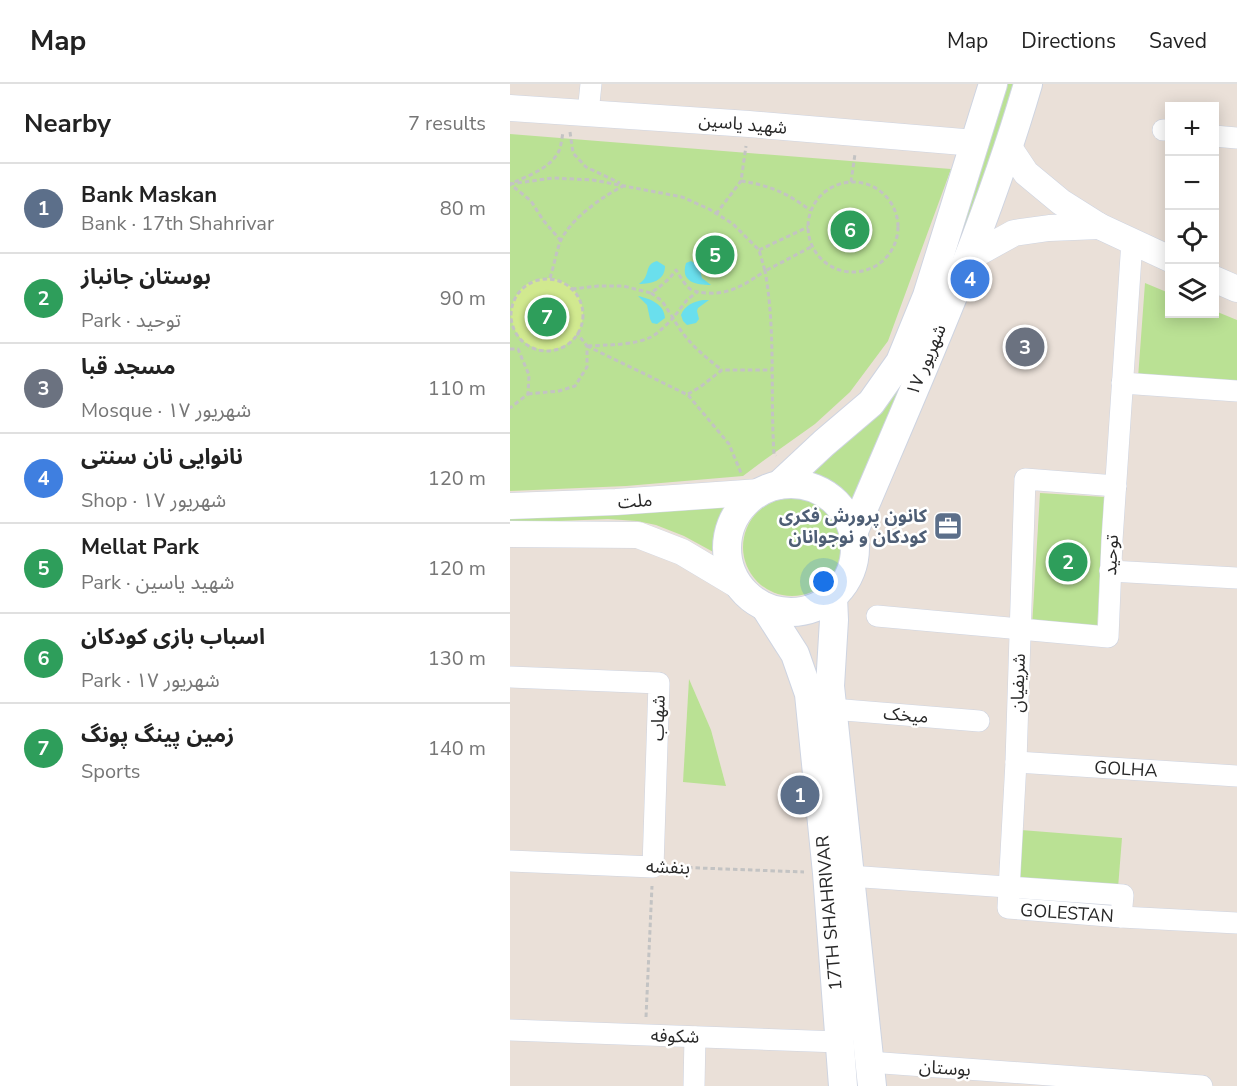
<!DOCTYPE html>
<html lang="en">
<head>
<meta charset="utf-8">
<style>
	:root { --surface:#fff; --page:#f6f6f6; --text:#222; --muted:#767676; --line:#e0e0e0; --accent:#0f766e }
	body { margin:0; font-family:"Nunito Sans","Noto Sans Arabic",sans-serif; background:var(--page); color:var(--text) }
	.controls { position:absolute; right:18px; top:18px; display:grid; overflow:hidden; border-radius:0px; box-shadow:0 3px 15px #0003 }
	.controls button { width:54px; height:54px; display:grid; place-items:center; padding:0; border:0; border-bottom:2px solid var(--line); background:var(--surface); color:var(--text); font:30px sans-serif }
	.you { position:absolute; left:314px; top:498px; width:21px; height:21px; margin:-15px; border:4px solid #fff; border-radius:50%; background:#1a73e8; box-shadow:0 0 0 9px #1a73e833 }
	.badge { display:grid; place-items:center; width:39px; height:39px; border-radius:50%; background:var(--accent); color:#fff; font-size:20px; font-weight:700 }
	.pin { position:absolute; translate:-50% -50%; border:3px solid #fff; box-shadow:0 2px 6px #0006 }
	.list { margin:0; padding:0; list-style:none }
	h2 { display:flex; justify-content:space-between; align-items:center; height:78px; margin:0; padding:0 24px; font-size:26px }
	h2 small { font-size:20px; font-weight:400; color:var(--muted) }
	.list li { display:grid; grid-template-columns:39px 1fr auto; gap:18px; align-items:center; box-sizing:border-box; height:90px; padding:0 24px; border-top:2px solid var(--line) }
	.list b { display:block; font-size:22px; white-space:nowrap }
	.list p { margin:0; font-size:20px; white-space:nowrap; color:var(--muted) }
	.list em { font-size:20px; font-style:normal; color:var(--muted) }
	.icon { flex:none; width:33px; height:33px; fill:none; stroke:currentColor; stroke-width:2; stroke-linecap:round; stroke-linejoin:round }
	.map { position:relative; flex:none; width:727px; height:1002px; overflow:hidden }
	header { display:flex; align-items:center; gap:36px; box-sizing:border-box; height:84px; padding:0 30px; background:var(--surface); border-bottom:2px solid var(--line) }
	header strong { font-size:28px }
	nav { display:flex; gap:33px; margin-inline-start:auto; font-size:21px }
	main { display:flex }
	aside { flex:1; background:var(--surface) }
	.map>svg:first-child { display:block }
	.green { fill:#bae194 }
	.pitch { fill:#d1e98f }
	.water { fill:#6adfed }
	.lines { fill:none; stroke-linecap:round; stroke-linejoin:round }
	.minor-casing { stroke:#ced4e1; stroke-width:22 }
	.tertiary-casing { stroke:#ced4e1; stroke-width:27 }
	.secondary-casing { stroke:#ced4e1; stroke-width:30 }
	.path { stroke:#c3c3c3; stroke-width:3; stroke-dasharray:4.5 3; stroke-linecap:butt }
	.minor { stroke:#fff; stroke-width:21 }
	.tertiary { stroke:#fff; stroke-width:26 }
	.secondary { stroke:#fff; stroke-width:28 }
	.labels { text-anchor:middle; stroke-width:5; stroke-linejoin:round; paint-order:stroke }
	.street-label { font-size:18px; fill:#272727; stroke:#fff }
	.service-label { font-size:18px; font-weight:bold; fill:#4e5e75; stroke:#fff; text-anchor:end }
</style>
</head>
<body>
<header>
<strong>Map</strong>
<nav><a>Map</a><a>Directions</a><a>Saved</a></nav>
</header>
<main>
<aside>
<h2>Nearby<small>7 results</small></h2>
<ul class="list">
<li><span class="badge" style="background:#5c6f8a">1</span><div><b>Bank Maskan</b><p>Bank · 17th Shahrivar</p></div><em>80 m</em></li>
<li><span class="badge" style="background:#2e9e5b">2</span><div><b>بوستان جانباز</b><p>Park · توحید</p></div><em>90 m</em></li>
<li><span class="badge" style="background:#6b7280">3</span><div><b>مسجد قبا</b><p>Mosque · ۱۷ شهریور</p></div><em>110 m</em></li>
<li><span class="badge" style="background:#3f7fe0">4</span><div><b>نانوایی نان سنتی</b><p>Shop · ۱۷ شهریور</p></div><em>120 m</em></li>
<li><span class="badge" style="background:#2e9e5b">5</span><div><b>Mellat Park</b><p>Park · شهید یاسین</p></div><em>120 m</em></li>
<li><span class="badge" style="background:#2e9e5b">6</span><div><b>اسباب بازی کودکان</b><p>Park · ۱۷ شهریور</p></div><em>130 m</em></li>
<li><span class="badge" style="background:#2e9e5b">7</span><div><b>زمین پینگ پونگ</b><p>Sports</p></div><em>140 m</em></li>
</ul>
</aside>
<div class="map">
<svg width="727" height="1002" viewBox="0 0 727 1002">
	<rect width="100%" height="100%" fill="#eae0d8"/>
	<g class="green">
		<path d="M491,0h12l-46,150 -114,276c-13,-25 -24,-27 -49,-36l80,-72z"/>
		<path d="M0,50l441,35 -63,172 -38,51 -35,32 -52,37 -20,15 -117,10 -116,5z"/>
		<path d="M635,199l24,10 1,21h44l1,-3 22,9v64l-99,-6z"/>
		<path d="M530,409l64,4 -7,133 -65,-3z"/>
		<circle cx="282" cy="463" r="49"/>
		<path d="M226,417c-13,18 -16,31 -19,53l-33,-18 -28,-11 -19,-4 -29,-2 -98,4v-9z"/>
		<path d="M179,595l22,51 15,56 -43,-4z"/>
		<path d="M511,746l101,8 -4,50 -101,-7z"/>
	</g>
	<circle class="pitch" cx="37" cy="230" r="36"/>
	<g class="water">
		<path d="M147,177l8,5c0,15 -14,18 -26,18 13,-9 4,-19 18,-23z"/>
		<path d="M181,177l8,5 3,12 9,7c-15,0 -31,-3 -25,-22z"/>
		<path d="M128,212c13,3 26,8 27,22l-8,6 -5,-1 -2,-4 -3,-14z"/>
		<path d="M193,216h6l-11,8 -1,3 2,8 -3,4 -9,2 -4,-4 -2,-6c4,-10 12,-13 22,-15z"/>
	</g>
	<g class="lines">
		<g class="minor-casing">
			<g id="minor">
				<path d="M78,29l3,-29"/>
				<path d="M653,46h7"/>
				<path d="M704,52l23,2"/>
				<path d="M612,299l115,8"/>
				<path d="M606,402l-91,-7 -9,283 -8,146 113,9 116,6"/>
				<path d="M600,487l127,7"/>
				<path d="M367,532l231,21 4,-97 20,-299"/>
				<path d="M0,593l149,6 -6,184 -143,-6"/>
				<path d="M322,625l147,12"/>
				<path d="M506,678l221,14"/>
				<path d="M339,792l274,19 -2,22"/>
				<path d="M0,946l329,12"/>
				<path d="M359,978l333,24"/>
				<path d="M184,1002l1,-49"/>
			</g>
		</g>
		<g class="tertiary-casing">
			<g id="tertiary">
				<path d="M0,24l239,16 226,19"/>
				<path d="M498,62l18,27 35,29 38,24 71,33"/>
				<path d="M457,175l47,-26 35,-5 50,-2"/>
				<path d="M704,195l23,10"/>
				<path d="M0,422l106,-4 144,-10"/>
				<path d="M0,450l128,1 44,17 57,34"/>
			</g>
		</g>
		<g class="secondary-casing">
			<g id="secondary">
				<circle cx="281" cy="464" r="64"/>
				<path d="M269,401l45,-42 47,-40 29,-41 27,-66 66,-212"/>
				<path d="M344,447c62,-147 129,-293 174,-447"/>
				<path d="M323,513l1,23 -4,66 42,400"/>
				<path d="M255,523l30,47 14,40 18,179 16,213"/>
			</g>
		</g>
		<g class="path">
			<path d="M60,48l3,21 13,14 34,16"/>
			<path d="M231,97c28,4 46,12 69,29"/>
			<circle cx="343" cy="143" r="45"/>
			<path d="M341,98l4,-28"/>
			<path d="M0,100l43,-6 40,2 89,17 27,12 24,15 26,26 6,21 46,-24"/>
			<path d="M206,130l25,-33 5,-35"/>
			<path d="M51,157l-18,-21 -12,-19 -21,-17c17,-8 40,-15 49,-33 2,-5 3,-13 4,-19"/>
			<path d="M249,166l49,-23"/>
			<path d="M40,194c4,-12 6,-25 10,-36 10,-23 42,-45 63,-56"/>
			<circle cx="37" cy="231" r="36"/>
			<path d="M62,205l26,-3h25l28,7c10,-7 18,-13 25,-23 4,6 8,14 14,19 6,3 11,4 18,4 22,2 39,-10 57,-22 11,60 5,122 9,183l2,2"/>
			<path d="M141,209l11,8 11,17 14,-18 10,-8"/>
			<path d="M77,262l101,49 41,49 12,29"/>
			<path d="M78,262c19,-1 47,-1 63,-9 9,-5 15,-12 22,-19 13,23 28,36 49,52"/>
			<path d="M0,265h8l11,26 -1,19 -18,14"/>
			<path d="M18,310l31,-3 16,-5 12,-19v-21l-10,-13"/>
			<path d="M178,310l12,-7 22,-17h50"/>
			<path d="M163,783l131,5"/>
			<path d="M136,933l6,-131"/>
		</g>
		<use href="#minor" class="minor"/>
		<use href="#tertiary" class="tertiary"/>
		<use href="#secondary" class="secondary"/>
	</g>
	<defs>
		<g id="office-square" transform="scale(1.5)"><rect x="-9" y="-9" width="18" height="18" rx="4" fill="#5c6f8a" stroke="#fff"/><path d="M-6-3h4V-5.5h4V-3h4V5H-6ZM-1-4.5V-3h2v-1.5ZM-6 0V1H6V0Z" fill="#fff"/></g>
	</defs>
	<g fill-rule="evenodd">
		<use href="#office-square" x="438" y="442"/>
	</g>
	<g class="labels">
		<g class="street-label">
			<text transform="translate(233 40) rotate(5)" y="6">شهید یاسین</text>
			<text transform="translate(416 276) rotate(-67)" y="6">۱۷ شهریور</text>
			<text transform="translate(125 417) rotate(-4)" y="6">ملت</text>
			<text transform="translate(601 471) rotate(-87)" y="6">توحید</text>
			<text transform="translate(508 599) rotate(-88)" y="6">شریفیان</text>
			<text transform="translate(396 631) rotate(5)" y="6">میخک</text>
			<text transform="translate(148 634) rotate(-88)" y="6">شهاب</text>
			<text transform="translate(616 685) rotate(3)" y="6">GOLHA</text>
			<text transform="translate(158 783) rotate(2)" y="6">بنفشه</text>
			<text transform="translate(319 829) rotate(-95)" y="6">17TH SHAHRIVAR</text>
			<text transform="translate(557 829) rotate(4)" y="6">GOLESTAN</text>
			<text transform="translate(165 952) rotate(2)" y="6">شکوفه</text>
			<text transform="translate(435 984) rotate(4)" y="6">بوستان</text>
		</g>
		<g class="service-label">
			<text x="417" y="438">کانون پرورش فکری<tspan x="417" dy="21">کودکان و نوجوانان</tspan></text>
		</g>
	</g>
</svg>
<div class="controls">
<button>+</button>
<button>−</button>
<button><svg class="icon" aria-label="locate" viewBox="0 0 24 24"><circle cx="12" cy="12" r="6"/><path d="M12 2v4M12 18v4M2 12h4M18 12h4"/></svg></button>
<button><svg class="icon" aria-label="layers" viewBox="0 0 24 24"><path d="M12 4l9 5-9 5-9-5zM3 14l9 5 9-5"/></svg></button>
</div>
<div class="you"></div>
<div class="pin badge" style="left:290px;top:711px;background:#5c6f8a">1</div>
<div class="pin badge" style="left:558px;top:478px;background:#2e9e5b">2</div>
<div class="pin badge" style="left:515px;top:263px;background:#6b7280">3</div>
<div class="pin badge" style="left:460px;top:195px;background:#3f7fe0">4</div>
<div class="pin badge" style="left:205px;top:171px;background:#2e9e5b">5</div>
<div class="pin badge" style="left:340px;top:146px;background:#2e9e5b">6</div>
<div class="pin badge" style="left:37px;top:233px;background:#2e9e5b">7</div>
</div>
</main>
</body>
</html>
